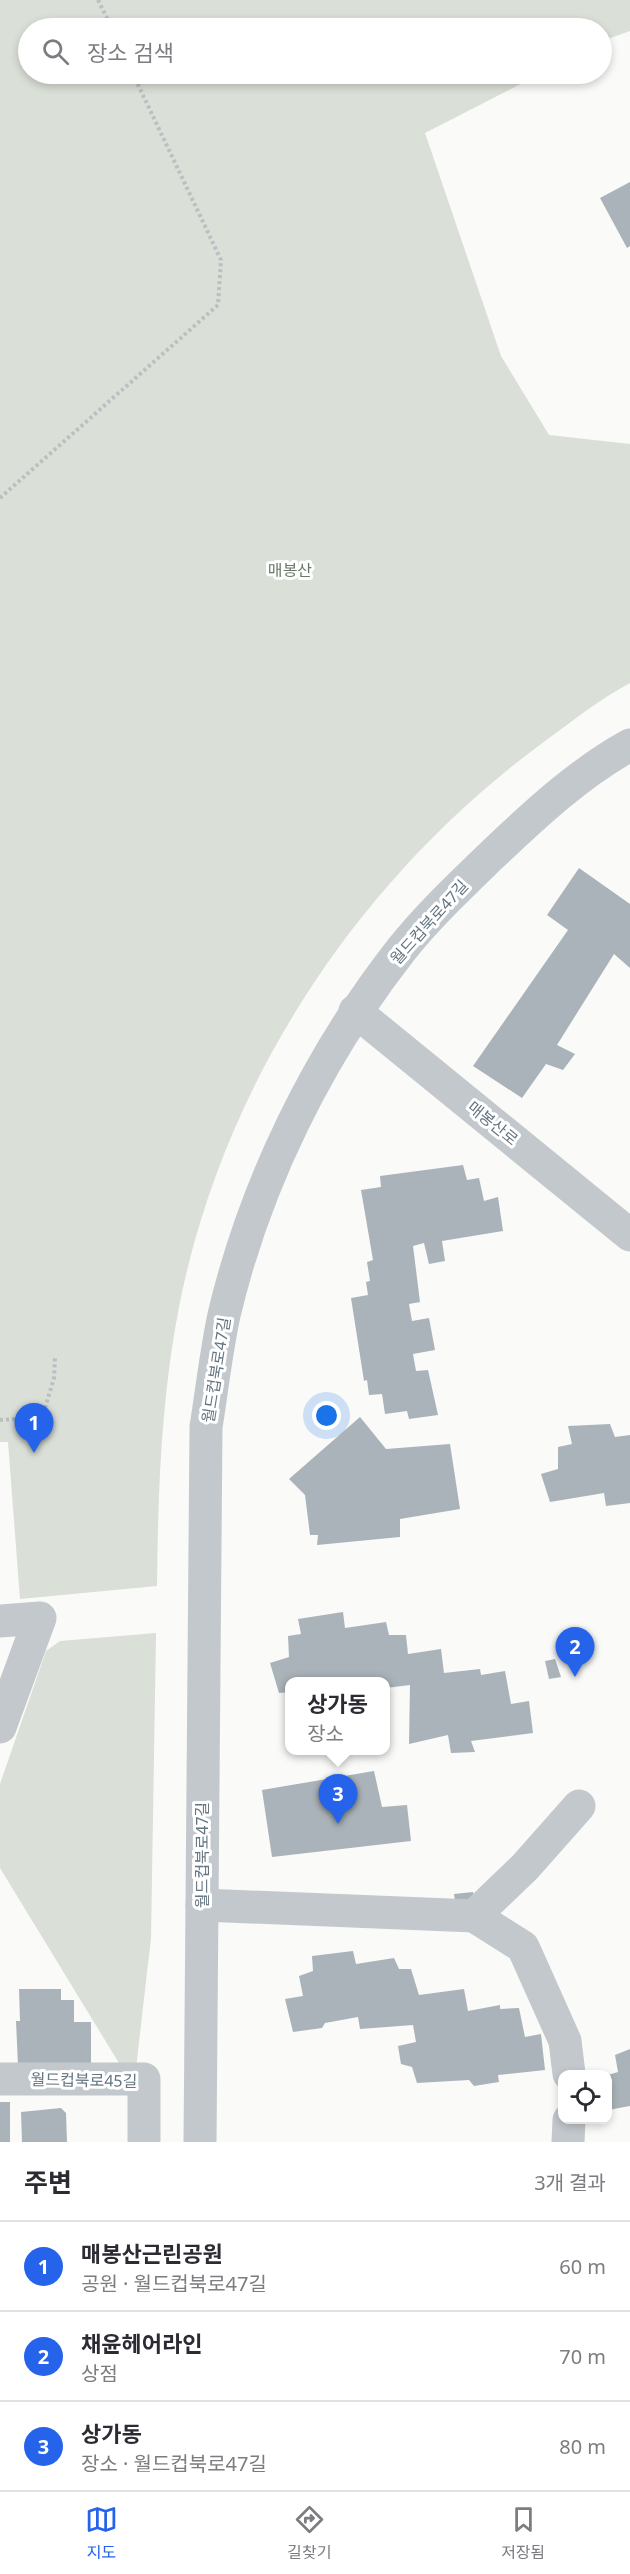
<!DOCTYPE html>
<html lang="ko">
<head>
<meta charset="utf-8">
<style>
	:root { --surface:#fff; --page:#f2f2f3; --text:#2b2b33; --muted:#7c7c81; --line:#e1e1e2; --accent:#2563eb }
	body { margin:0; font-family:"Noto Sans","Noto Sans KR",sans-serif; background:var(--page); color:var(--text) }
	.controls { position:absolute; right:18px; bottom:18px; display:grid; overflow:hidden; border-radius:12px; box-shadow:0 3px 9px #0003 }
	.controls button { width:54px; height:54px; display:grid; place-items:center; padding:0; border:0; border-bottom:2px solid var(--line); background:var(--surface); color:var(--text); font:30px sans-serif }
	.you { position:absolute; left:327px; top:1416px; width:21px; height:21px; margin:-15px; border:4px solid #fff; border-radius:50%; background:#1a73e8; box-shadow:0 0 0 9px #1a73e833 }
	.badge { display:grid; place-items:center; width:39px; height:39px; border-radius:50%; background:var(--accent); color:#fff; font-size:20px; font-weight:700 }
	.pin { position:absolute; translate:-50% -50px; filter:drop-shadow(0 2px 3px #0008) }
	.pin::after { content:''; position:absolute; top:32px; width:21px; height:18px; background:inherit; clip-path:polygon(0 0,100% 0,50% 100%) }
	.popup { position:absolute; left:285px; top:1677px; width:105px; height:78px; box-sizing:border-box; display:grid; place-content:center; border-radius:12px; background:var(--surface); filter:drop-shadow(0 2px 4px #0005); font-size:20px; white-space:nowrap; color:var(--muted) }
	.popup b { font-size:22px; color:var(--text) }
	.popup::after { content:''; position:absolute; left:50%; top:100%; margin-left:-12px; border:12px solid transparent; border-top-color:var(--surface) }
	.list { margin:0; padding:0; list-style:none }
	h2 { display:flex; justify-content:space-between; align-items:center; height:78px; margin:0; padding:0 24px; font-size:26px }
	h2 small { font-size:20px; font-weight:400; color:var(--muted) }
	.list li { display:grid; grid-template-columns:39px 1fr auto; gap:18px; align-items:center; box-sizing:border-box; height:90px; padding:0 24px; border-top:2px solid var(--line) }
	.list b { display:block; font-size:22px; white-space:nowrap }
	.list p { margin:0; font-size:20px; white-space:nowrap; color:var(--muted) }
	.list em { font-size:20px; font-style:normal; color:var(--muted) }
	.icon { flex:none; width:33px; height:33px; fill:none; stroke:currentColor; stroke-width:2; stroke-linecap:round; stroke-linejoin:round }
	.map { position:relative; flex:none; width:630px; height:2142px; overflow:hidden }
	.search { position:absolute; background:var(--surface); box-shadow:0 3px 9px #0003; left:18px; right:18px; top:18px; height:66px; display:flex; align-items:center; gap:15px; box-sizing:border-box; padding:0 21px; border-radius:33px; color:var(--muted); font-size:22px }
	.sheet { height:348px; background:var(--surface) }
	nav { display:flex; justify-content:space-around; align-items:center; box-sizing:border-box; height:84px; border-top:2px solid var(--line); background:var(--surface); font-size:16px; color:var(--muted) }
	nav a { display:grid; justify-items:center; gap:3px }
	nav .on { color:var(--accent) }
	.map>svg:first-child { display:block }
	.green { fill:#dadfd7 }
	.building { fill:#aab3b9 }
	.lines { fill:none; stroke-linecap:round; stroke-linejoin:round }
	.path { stroke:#bbbfc2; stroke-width:4; stroke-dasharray:3 3; stroke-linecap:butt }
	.minor { stroke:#c3c8cc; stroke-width:33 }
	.labels { text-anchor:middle; stroke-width:6; stroke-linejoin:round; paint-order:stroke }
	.park-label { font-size:16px; fill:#687a64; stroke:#fff }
	.street-label { font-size:16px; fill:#657683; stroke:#fff }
</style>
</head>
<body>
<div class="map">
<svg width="630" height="2142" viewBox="0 0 630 2142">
	<rect width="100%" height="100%" fill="#fafaf8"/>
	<g class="green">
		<path d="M0,0h630v31l-28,10v-13h-574v46h512l-115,59 76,223 48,79 81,9v239c-32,17 -60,40 -89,61 -183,135 -318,339 -362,563 -18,92 -21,185 -22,279l-137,13 -12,-157h-8z"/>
		<path d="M156,1633l-5,305 -15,130h-14l-122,-200v-84l46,-133 14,-10z"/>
	</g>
	<g class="building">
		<path d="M630,182v64l-3,2 -27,-50z"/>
		<path d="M579,868l51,36v64l-16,-14 -57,91 18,9 -12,16 -17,-6 -24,34 -49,-32 95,-136 -21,-15z"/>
		<path d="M463,1165l4,15 12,-2 5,23 14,-4 5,34 -61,10 3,20 -16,3 -5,-21 -11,3 7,56 -11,2 3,17 17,-3 6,32 -22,4 3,17 12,-1 10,45 -29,4 -2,-8 -22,3 -3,-20 -13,1 -2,-15 -3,1 -13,-83 17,-3 -2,-13 4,-1 -3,-19 6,-2 -12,-70 20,-3 -1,-11z"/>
		<path d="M360,1417l26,32 64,-5 10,65 -60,10v18l-83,8 1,-10h-8l-5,-40 -16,-16z"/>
		<path d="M610,1424l5,13 15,-2v68l-24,3 -2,-13 -54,9 -9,-28 17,-5v-22l14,-3 -4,-18z"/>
		<path d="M343,1612l2,16 41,-6 3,13h17l2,19 33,-5 3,24 36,-4 1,6 24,-4 6,33 18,-3 4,32 -62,8 4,11 -24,1 -3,-18 -39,9 1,-59 -24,3v-6h-96v10l-11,1 -9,-30 19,-6 -1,-21 13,-2 -3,-15z"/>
		<path d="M555,1659l6,18 -12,2 -4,-18z"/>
		<path d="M374,1771l8,36 25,-2 4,36 -139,16 -10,-67z"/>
		<path d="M473,1892l3,14 -20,1 -2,-13z"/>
		<path d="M353,1951l3,13 38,-6 5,11h12l8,26 45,-6 4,22 32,-6v4l19,-1 6,29 16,-3 4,36 -47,5 1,7 -25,4 -5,-6 -52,3 -5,-16 -11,-3 -3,-18 18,-4 -3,-17 -53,4 -2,-12 -33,6 -3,5 -29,4 -8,-33 18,-3 -4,-20 14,-5 -1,-15z"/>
		<path d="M19,1989h42v11h13v22h17v45l-73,-1 -2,-45h4z"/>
		<path d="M630,2049v57l-22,4v-35l10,-3 -3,-17z"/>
		<rect x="0" y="2102" width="10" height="40"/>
		<path d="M61,2108l5,5 1,29h-45l-1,-30z"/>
	</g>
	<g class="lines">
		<g class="path">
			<path d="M98,0l14,28"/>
			<path d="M0,498l218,-193 3,-45 -88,-186"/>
			<path d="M0,1420l30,-2 15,-10 9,-30 1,-21"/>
		</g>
		<g class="minor">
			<path d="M355,1011l275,224"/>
			<path d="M0,1621l40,-3 -40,109"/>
			<path d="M202,1905l272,11 51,-49 54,-61"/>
			<path d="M474,1916l49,31 42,94 4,33"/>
			<path d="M0,2079h144v63"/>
			<path d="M200,2142l6,-715c6,-37 10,-75 18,-112 31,-131 94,-259 177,-365 27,-34 60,-65 91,-95 42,-40 87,-82 138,-110"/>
			<path d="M568,2142l1,-22"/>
		</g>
	</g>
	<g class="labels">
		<g class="park-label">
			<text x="290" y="576">매봉산</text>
		</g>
		<g class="street-label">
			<text transform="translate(429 922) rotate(-48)" y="6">월드컵북로47길</text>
			<text transform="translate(493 1123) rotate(39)" y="6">매봉산로</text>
			<text transform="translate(216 1370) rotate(-81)" y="6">월드컵북로47길</text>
			<text transform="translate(202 1855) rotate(-90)" y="6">월드컵북로47길</text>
			<text transform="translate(84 2080) rotate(1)" y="6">월드컵북로45길</text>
		</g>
	</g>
</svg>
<div class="controls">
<button><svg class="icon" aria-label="locate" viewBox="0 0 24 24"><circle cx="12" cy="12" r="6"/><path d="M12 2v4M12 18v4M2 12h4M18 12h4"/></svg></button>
</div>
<div class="you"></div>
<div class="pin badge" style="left:34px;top:1453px">1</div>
<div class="pin badge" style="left:575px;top:1677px">2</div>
<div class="pin badge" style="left:338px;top:1824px">3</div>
<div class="popup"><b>상가동</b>장소</div>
<div class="search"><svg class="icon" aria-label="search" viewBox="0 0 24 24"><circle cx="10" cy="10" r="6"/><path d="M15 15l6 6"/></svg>장소 검색</div>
</div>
<section class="sheet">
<h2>주변<small>3개 결과</small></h2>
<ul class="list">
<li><span class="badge">1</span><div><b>매봉산근린공원</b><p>공원 · 월드컵북로47길</p></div><em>60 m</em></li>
<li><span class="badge">2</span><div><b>채윤헤어라인</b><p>상점</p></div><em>70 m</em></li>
<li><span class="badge">3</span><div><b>상가동</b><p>장소 · 월드컵북로47길</p></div><em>80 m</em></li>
</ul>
</section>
<nav>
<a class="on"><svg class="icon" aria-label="map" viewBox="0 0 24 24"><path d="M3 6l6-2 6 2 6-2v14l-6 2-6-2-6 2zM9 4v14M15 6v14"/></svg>지도</a>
<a><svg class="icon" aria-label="directions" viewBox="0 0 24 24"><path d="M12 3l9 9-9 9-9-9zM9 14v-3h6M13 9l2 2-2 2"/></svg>길찾기</a>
<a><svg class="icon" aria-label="saved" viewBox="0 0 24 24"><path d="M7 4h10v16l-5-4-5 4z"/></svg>저장됨</a>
</nav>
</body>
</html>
